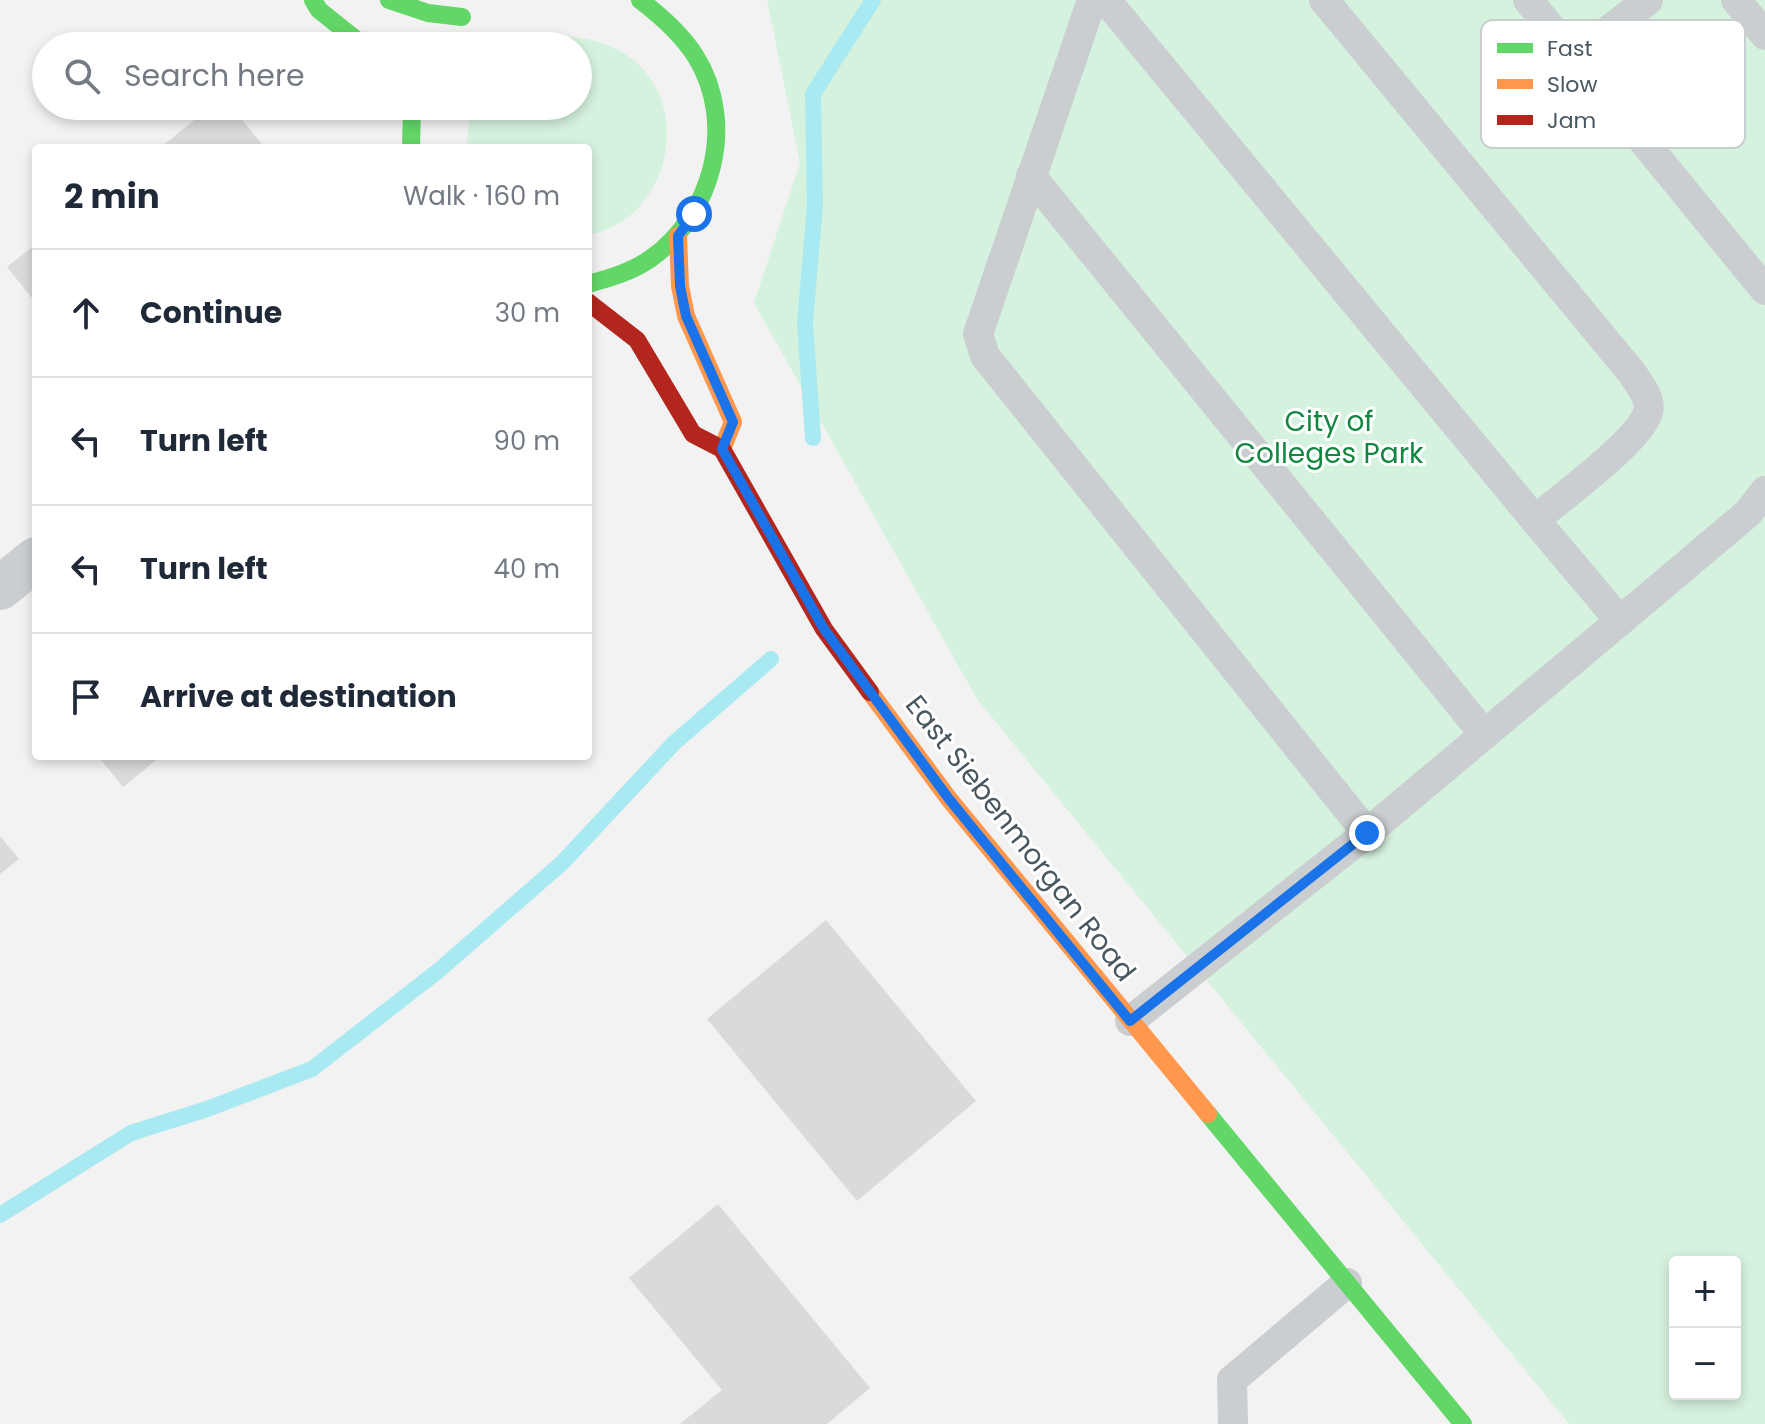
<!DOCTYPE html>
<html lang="en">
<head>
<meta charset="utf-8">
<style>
	:root { --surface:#fff; --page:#f2f2f3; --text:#1f2937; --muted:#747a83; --line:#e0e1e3 }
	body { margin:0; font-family:Poppins,sans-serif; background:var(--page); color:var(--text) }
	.controls { position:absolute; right:24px; bottom:24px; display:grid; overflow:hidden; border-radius:8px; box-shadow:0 4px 12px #0003 }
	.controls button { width:72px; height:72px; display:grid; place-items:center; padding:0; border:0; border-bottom:2px solid var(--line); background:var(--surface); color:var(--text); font:40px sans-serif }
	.stop { position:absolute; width:24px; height:24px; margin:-18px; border:6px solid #1a73e8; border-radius:50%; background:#fff }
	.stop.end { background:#1a73e8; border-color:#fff; box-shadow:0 2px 8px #0008 }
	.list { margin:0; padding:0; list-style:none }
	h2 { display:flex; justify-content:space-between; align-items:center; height:104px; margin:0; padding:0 32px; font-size:34px }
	h2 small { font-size:26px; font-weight:400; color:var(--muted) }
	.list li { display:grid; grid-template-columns:52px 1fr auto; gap:24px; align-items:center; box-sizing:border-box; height:128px; padding:0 32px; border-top:2px solid var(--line) }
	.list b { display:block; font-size:30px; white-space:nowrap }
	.list em { font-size:26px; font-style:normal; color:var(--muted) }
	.icon { flex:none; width:44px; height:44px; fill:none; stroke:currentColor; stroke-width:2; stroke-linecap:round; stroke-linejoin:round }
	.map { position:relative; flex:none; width:1765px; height:1424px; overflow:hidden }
	.search { position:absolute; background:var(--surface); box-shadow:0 4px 12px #0003; left:32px; top:32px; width:560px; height:88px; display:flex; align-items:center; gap:20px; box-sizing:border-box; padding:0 28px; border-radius:44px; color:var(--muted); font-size:30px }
	.panel { position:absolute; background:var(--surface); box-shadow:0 4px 12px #0003; left:32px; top:144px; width:560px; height:616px; border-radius:8px }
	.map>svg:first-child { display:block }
	.green { fill:#d5f2de; fill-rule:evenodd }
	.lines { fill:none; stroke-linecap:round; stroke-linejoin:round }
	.stream { stroke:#a9e9f1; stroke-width:16 }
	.building { fill:#d8dadb }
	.lane { stroke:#cbced1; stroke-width:30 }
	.street { stroke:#cbced1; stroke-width:44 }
	.fast { stroke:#63d668; stroke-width:18 }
	.slow { stroke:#ff974d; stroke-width:18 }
	.jam { stroke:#b3261e; stroke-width:18 }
	.route { stroke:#1a73e8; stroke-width:10 }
	.labels { text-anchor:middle; stroke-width:6; stroke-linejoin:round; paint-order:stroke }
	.park-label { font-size:28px; fill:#138742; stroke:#fff }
	.street-label { font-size:28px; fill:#485760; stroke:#fff }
	.key { fill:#fff; stroke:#c8cdcf; stroke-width:2 }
	.key-label { font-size:22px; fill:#485760 }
</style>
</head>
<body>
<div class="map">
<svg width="1765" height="1424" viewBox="0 0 1765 1424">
	<rect width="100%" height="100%" fill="#f2f2f2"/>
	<g class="green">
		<path d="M767,0h998v1424h-196l-592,-725 -223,-396 46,-140zM1675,1262h60v132h-60z"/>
		<path d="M567,36c22,3 40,6 58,18 72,47 46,166 -37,181v-87h-120l-1,-10 4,-32h107v-60h-53l11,-5z"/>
	</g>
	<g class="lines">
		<g class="stream">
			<path d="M813,438l-8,-115 10,-118 -2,-111 60,-94"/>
			<path d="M0,1215l131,-82 76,-24 105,-40 126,-98 124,-108 112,-120 97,-84"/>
		</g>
	</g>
	<g class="building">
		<path d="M211,106h20l34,42h-105z"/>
		<path d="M36,244v59l-29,-36z"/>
		<path d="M98,756h63l-38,31z"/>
		<path d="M0,836l19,23 -19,15z"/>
		<path d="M826,920l150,181 -119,100 -150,-182z"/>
		<path d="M718,1204l152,184 -43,36h-147l42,-34 -93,-112z"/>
	</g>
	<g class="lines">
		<g class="lane">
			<path d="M1092,0l-114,334 7,22 382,477"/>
			<path d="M1106,0l429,520"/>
			<path d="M1528,0l237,290"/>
			<path d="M1736,0l29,35"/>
			<path d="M1574,57l74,-57"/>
			<path d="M1031,176l453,558"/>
			<path d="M1620,621l128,-108 17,-22"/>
			<path d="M1130,1021l237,-188 253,-212 -85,-101c25,-22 105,-79 113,-108 4,-13 -9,-28 -16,-39l-308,-373"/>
			<path d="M1233,1424l-1,-44 115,-97"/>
		</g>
		<path class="street" d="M0,588l36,-29"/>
		<g class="fast">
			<path d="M313,0l6,10 45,36"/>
			<path d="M389,0l39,13 34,4"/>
			<path d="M411,148l1,-42"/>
			<path d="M588,284c22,-6 43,-12 62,-25 63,-44 87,-136 46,-202 -14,-23 -35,-41 -56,-57"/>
			<path d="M1208,1114l255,310"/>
		</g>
		<g class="slow">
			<path d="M678,236l2,50 6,30 47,106 -11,27"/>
			<path d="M870,692l79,107 259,315"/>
		</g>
		<path class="jam" d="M588,302l49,38 56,94 29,15 102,180 46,63"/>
	</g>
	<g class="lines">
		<path class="route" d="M694,214l-16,22 2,50 6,30 47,106 -11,27 102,180 125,170 181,222 237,-188"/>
	</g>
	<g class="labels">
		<g class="park-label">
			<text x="1329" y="431">City of<tspan x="1329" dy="32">Colleges Park</tspan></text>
		</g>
		<g class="street-label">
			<text transform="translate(1021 838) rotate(52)" y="10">East Siebenmorgan Road</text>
		</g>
	</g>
	<rect x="1481" y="20" width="264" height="128" rx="12" class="key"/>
	<rect x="1497" y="43" width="36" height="10" fill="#63d668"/>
	<rect x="1497" y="79" width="36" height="10" fill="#ff974d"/>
	<rect x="1497" y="115" width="36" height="10" fill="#b3261e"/>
	<g class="key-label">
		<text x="1547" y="56">Fast</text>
		<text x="1547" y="92">Slow</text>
		<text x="1547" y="128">Jam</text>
	</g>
</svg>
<div class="controls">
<button>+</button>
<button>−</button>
</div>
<div class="stop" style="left:694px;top:214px"></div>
<div class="stop end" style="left:1367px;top:833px"></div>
<div class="search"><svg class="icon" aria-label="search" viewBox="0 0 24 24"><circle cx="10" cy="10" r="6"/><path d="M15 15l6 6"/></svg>Search here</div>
<section class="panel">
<h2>2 min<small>Walk · 160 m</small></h2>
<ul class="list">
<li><svg class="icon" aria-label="ahead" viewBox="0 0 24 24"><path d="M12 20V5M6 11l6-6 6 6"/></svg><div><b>Continue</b></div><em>30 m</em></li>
<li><svg class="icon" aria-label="left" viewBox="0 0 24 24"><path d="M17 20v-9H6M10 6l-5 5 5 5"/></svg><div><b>Turn left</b></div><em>90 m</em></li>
<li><svg class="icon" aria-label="left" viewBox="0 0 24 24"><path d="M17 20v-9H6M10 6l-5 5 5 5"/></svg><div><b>Turn left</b></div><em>40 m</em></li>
<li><svg class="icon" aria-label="arrive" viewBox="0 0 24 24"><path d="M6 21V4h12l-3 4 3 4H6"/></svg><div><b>Arrive at destination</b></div></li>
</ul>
</section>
</div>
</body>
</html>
